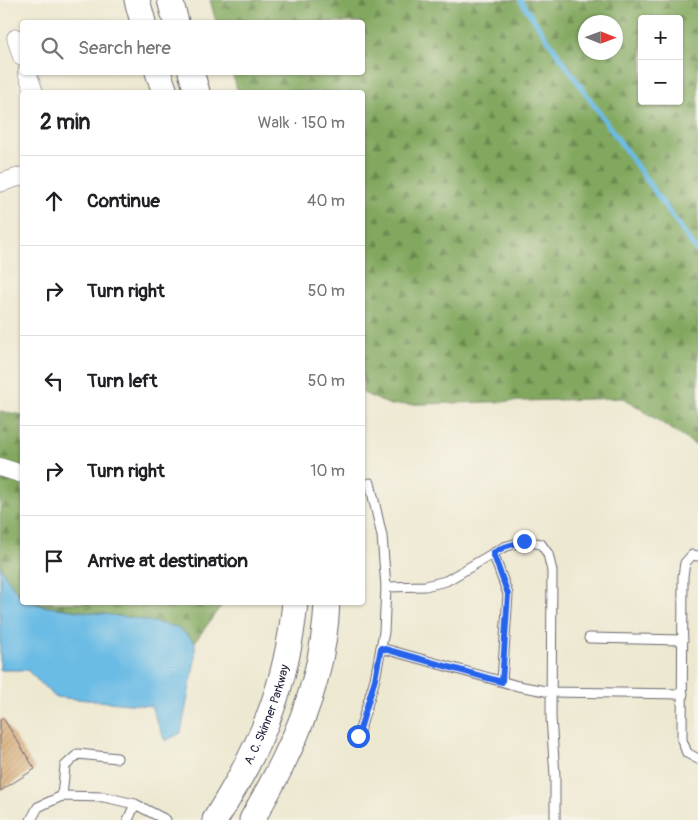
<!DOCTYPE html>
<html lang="en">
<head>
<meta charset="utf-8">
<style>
	:root { --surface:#fff; --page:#f2f2f2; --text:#202124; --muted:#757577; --line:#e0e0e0 }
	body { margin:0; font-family:Pangolin,sans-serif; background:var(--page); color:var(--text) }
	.controls { position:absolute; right:15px; top:15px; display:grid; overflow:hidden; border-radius:5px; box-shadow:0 1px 4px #0004 }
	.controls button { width:45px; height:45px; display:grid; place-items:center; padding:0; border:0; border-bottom:1px solid var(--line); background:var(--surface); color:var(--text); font:25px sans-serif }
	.compass { position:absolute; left:578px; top:15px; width:45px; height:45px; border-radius:50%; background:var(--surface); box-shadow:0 1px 4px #0004; rotate:91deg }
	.stop { position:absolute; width:15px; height:15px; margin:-11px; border:4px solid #2563eb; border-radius:50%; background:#fff }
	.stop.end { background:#2563eb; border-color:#fff; box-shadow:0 1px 5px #0008 }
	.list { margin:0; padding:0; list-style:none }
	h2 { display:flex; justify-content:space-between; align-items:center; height:65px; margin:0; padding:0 20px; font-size:21px }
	h2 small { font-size:16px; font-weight:400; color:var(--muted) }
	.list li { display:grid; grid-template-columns:32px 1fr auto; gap:15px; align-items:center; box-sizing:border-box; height:90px; padding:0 20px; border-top:1px solid var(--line) }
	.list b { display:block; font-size:19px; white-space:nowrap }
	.list em { font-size:16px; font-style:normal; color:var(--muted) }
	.icon { flex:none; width:28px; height:28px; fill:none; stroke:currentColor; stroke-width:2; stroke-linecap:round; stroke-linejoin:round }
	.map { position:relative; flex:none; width:698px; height:820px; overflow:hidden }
	.search { position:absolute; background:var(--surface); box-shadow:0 1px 4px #0004; left:20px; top:20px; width:345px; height:55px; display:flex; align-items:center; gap:12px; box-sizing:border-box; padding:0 18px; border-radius:5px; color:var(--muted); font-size:19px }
	.panel { position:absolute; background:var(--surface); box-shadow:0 1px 4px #0004; left:20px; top:90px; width:345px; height:515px; border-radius:5px }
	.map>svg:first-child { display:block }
	.forest { fill:url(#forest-firs); stroke:#52654c; fill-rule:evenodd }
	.water { fill:#6abbe5; stroke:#466e90 }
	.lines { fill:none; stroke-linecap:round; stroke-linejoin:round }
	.stream { stroke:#6abbe5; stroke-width:5 }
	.building { fill:url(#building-hatch) }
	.service-casing { stroke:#69676f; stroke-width:11 }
	.minor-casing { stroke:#69676f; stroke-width:19 }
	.secondary-casing { stroke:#69676f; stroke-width:27 }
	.service { stroke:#fff; stroke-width:9 }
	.minor { stroke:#fff; stroke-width:18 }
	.secondary { stroke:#fff; stroke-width:25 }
	.route { stroke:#2563eb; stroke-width:6 }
	.labels { text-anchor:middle; stroke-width:5; stroke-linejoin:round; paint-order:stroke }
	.street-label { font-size:12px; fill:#22223b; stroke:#f7f3e8 }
</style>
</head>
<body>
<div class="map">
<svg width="698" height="820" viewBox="0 0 698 820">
	<defs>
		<pattern id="forest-firs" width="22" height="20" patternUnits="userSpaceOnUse" patternTransform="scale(1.25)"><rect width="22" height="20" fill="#82a85e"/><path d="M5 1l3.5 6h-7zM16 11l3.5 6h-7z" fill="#6a884f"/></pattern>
		<pattern id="building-hatch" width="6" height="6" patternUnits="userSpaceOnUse" patternTransform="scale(1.25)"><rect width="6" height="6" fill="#d9af7e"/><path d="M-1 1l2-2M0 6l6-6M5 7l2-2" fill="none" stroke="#ba966e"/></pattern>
	</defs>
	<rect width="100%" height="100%" fill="#f7f3e8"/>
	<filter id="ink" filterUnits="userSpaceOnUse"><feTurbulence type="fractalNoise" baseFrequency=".02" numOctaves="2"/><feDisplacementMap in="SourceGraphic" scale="10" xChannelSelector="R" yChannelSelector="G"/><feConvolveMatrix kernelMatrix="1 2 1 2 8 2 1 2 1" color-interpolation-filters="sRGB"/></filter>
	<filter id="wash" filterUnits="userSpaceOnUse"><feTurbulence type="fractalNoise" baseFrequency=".0096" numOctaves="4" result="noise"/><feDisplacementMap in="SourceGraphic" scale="20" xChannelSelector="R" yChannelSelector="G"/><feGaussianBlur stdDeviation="1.12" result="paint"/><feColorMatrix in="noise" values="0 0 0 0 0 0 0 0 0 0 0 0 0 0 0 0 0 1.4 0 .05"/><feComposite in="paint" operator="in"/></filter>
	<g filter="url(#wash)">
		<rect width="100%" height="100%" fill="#ede8d0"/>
		<g class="forest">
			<path d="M210,0h488v444h-4l-70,-46 -234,7 -27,-12 -1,-301h-124l-6,-19 130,-1v-50h-146zM642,19h37v82h-37zM586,22h30v30h-30z"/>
			<path d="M0,411l22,4v184l-18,-25 -4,-10z"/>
			<path d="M33,603h190l-28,39 -19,-15 -43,-9 -85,-11z"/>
		</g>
		<path class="water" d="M0,564l4,10 18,25v3l11,1 15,4 85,11 44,9 18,15v18l-14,73 -16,8 -14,-35 -96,-9 -28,-27h-27z"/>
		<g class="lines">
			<path class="stream" d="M520,0l178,253"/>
		</g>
		<g id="blocks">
			<path class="building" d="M3,718l32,51 -35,22v-71z"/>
		</g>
	</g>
	<g filter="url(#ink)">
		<use href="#blocks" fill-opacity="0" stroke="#69676f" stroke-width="1"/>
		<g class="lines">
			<g class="service-casing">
				<g id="service">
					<path d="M493,553l15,41 -6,87"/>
					<path d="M698,556l-6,-1 -7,8 -2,13 -1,164 5,13 11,6"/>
					<path d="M386,587l39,-1 21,-5 58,-34 20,-6 17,3 7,10 4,17 -1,146 4,59v44"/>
					<path d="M589,638l94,2"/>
					<path d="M381,648l137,38 33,6 132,2"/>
					<path d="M358,736l17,-57 9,-47 2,-45 -4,-51 -12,-53"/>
					<path d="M62,796l3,-30 13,-12 39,4"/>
					<path d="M31,820l7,-13 24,-11 42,1 31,7 31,16"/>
					<path d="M128,820l7,-16"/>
				</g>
			</g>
			<g class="minor-casing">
				<g id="minor">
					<path d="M16,38l6,19"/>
					<path d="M27,72l7,20"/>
					<path d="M0,183l22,-7"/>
					<path d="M0,467l22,7"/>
				</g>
			</g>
			<g class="secondary-casing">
				<g id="secondary">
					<path d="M137,0l6,22"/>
					<path d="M170,0l6,22"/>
					<path d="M158,72l7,20"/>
					<path d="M191,72l6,20"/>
					<path id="s1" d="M215,820c45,-72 72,-132 80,-218"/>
					<path d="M252,820c11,-21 24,-42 34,-64 23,-47 39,-101 41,-154"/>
				</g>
			</g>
			<use href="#service" class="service"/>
			<use href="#minor" class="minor"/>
			<use href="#secondary" class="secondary"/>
		</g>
	</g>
	<g class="lines" filter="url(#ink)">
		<path class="route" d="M358,736l17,-57 6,-31 121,34 6,-88 -15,-41 11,-6 20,-6"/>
	</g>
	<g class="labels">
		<g class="street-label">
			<text dy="4" stroke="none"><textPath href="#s1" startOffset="118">A. C. Skinner Parkway</textPath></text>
		</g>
	</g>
</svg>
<div class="controls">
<button>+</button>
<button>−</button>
</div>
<svg class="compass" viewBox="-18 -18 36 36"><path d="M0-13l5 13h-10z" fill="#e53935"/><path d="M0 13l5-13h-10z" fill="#757577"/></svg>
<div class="stop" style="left:358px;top:736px"></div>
<div class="stop end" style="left:524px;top:541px"></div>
<div class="search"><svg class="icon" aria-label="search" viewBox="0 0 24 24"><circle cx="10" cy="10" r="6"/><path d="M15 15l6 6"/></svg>Search here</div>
<section class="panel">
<h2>2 min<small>Walk · 150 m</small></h2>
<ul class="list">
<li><svg class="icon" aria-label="ahead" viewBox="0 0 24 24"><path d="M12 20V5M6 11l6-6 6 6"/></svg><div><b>Continue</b></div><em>40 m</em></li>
<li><svg class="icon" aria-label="right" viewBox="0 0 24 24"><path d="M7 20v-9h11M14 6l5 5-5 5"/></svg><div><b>Turn right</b></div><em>50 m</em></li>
<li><svg class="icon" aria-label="left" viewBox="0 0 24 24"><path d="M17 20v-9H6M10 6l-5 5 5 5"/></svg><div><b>Turn left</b></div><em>50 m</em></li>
<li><svg class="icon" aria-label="right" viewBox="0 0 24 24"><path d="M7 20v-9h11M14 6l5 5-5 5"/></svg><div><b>Turn right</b></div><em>10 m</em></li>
<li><svg class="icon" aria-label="arrive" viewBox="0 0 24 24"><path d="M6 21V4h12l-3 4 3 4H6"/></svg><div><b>Arrive at destination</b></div></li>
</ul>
</section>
</div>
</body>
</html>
